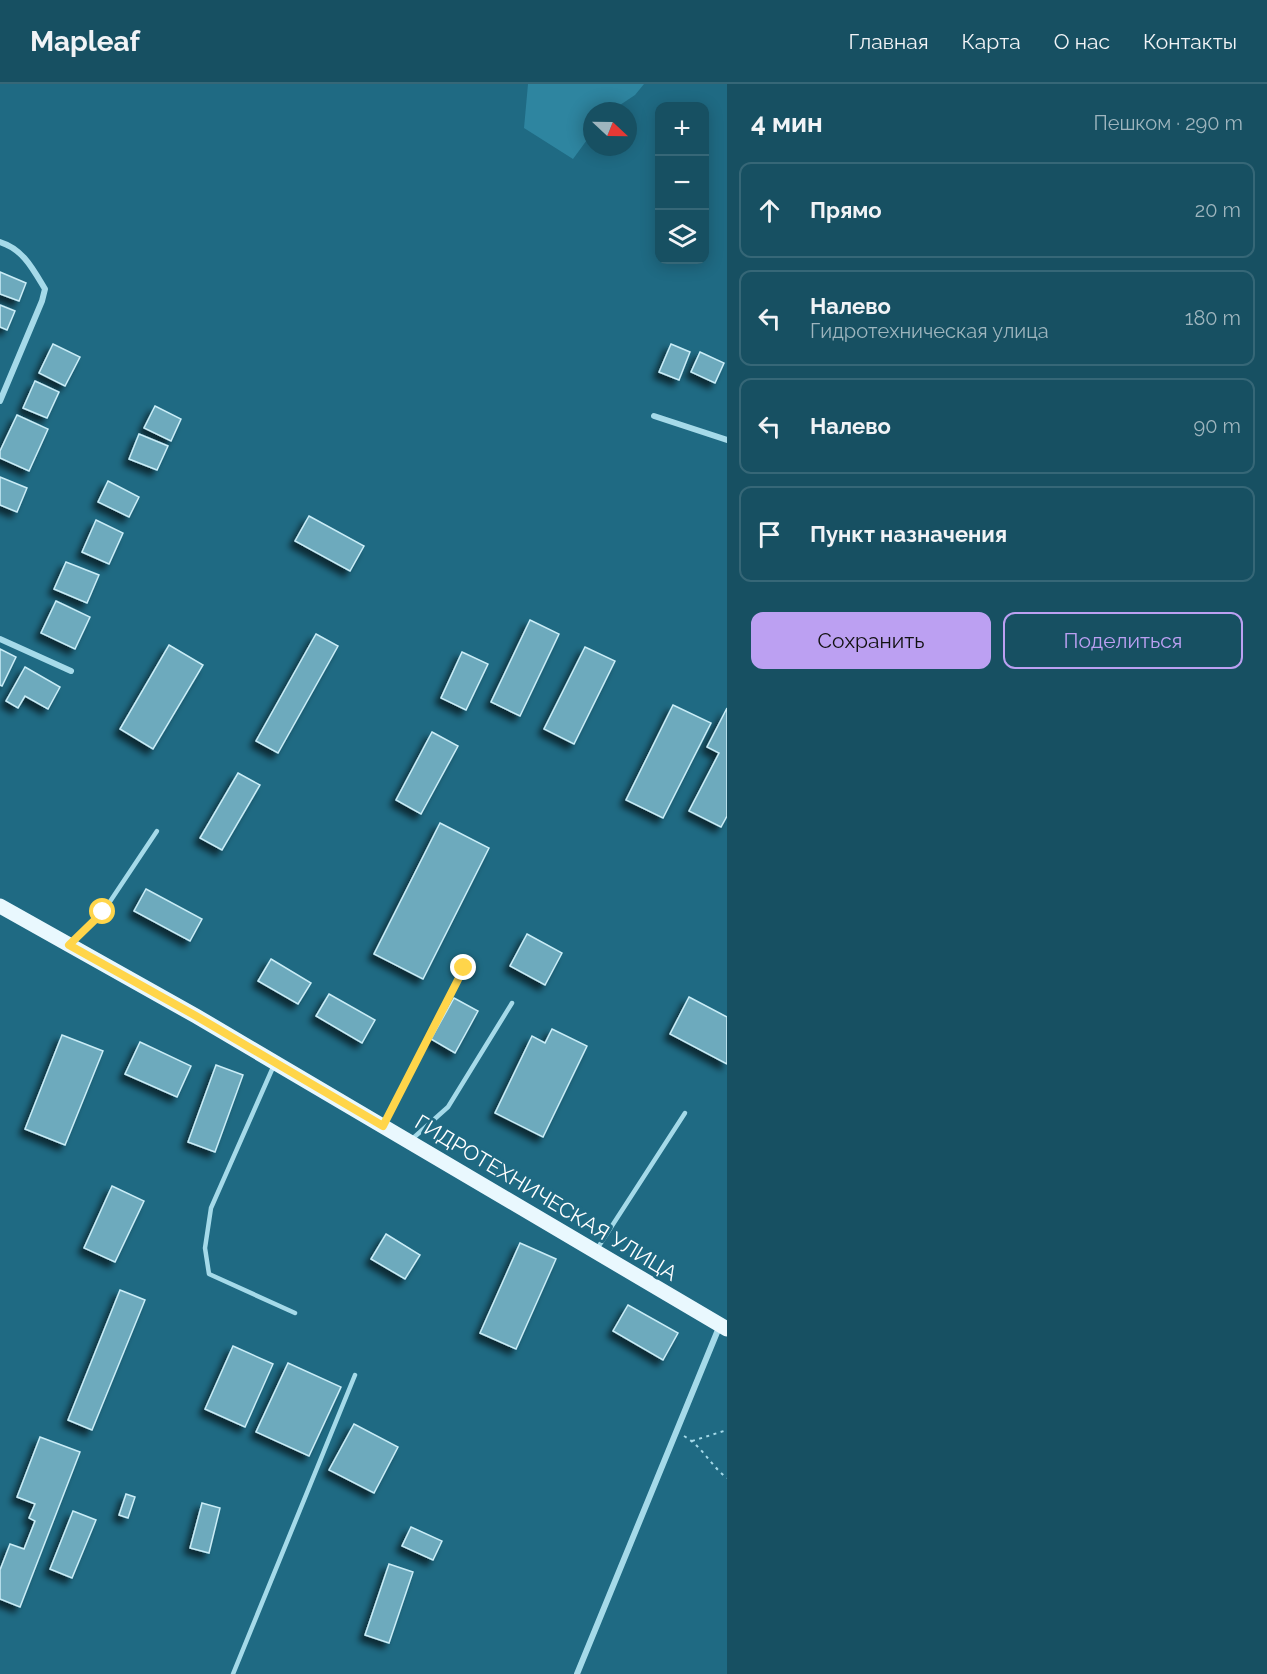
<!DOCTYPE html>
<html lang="ru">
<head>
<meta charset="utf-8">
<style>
	:root { --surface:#175062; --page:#205768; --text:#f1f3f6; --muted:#9eb5be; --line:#366777; --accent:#bca0f2 }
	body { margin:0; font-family:Raleway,sans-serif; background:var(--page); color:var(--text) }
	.controls { position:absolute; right:18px; top:18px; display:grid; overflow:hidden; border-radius:12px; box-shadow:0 3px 15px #0003 }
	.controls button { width:54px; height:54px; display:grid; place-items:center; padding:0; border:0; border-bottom:2px solid var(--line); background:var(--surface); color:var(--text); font:30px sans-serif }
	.compass { position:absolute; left:583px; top:18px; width:54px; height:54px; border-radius:50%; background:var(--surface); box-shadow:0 3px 15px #0003; rotate:112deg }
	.stop { position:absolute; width:18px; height:18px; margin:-14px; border:4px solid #ffd54a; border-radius:50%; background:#fff }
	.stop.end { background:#ffd54a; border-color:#fff; box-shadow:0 2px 6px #0008 }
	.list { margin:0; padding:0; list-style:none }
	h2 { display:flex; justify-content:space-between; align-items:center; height:78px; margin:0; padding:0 24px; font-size:26px }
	h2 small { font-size:20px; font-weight:400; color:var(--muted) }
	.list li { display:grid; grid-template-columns:39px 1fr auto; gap:18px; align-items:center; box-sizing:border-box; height:96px; margin:0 12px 12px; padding:0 12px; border:2px solid var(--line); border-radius:12px }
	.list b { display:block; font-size:22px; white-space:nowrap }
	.list p { margin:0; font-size:20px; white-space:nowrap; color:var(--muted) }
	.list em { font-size:20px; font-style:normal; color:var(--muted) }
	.actions { display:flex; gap:12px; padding:18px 24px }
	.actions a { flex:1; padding:14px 0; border:2px solid var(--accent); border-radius:12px; text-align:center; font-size:21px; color:var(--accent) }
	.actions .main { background:var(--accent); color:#111 }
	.icon { flex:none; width:33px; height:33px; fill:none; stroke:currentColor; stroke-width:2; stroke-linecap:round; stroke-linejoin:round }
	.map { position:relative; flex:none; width:727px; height:1590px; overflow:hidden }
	header { display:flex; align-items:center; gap:36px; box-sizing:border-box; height:84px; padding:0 30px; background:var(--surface); border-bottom:2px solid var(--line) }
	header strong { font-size:28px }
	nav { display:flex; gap:33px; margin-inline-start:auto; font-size:21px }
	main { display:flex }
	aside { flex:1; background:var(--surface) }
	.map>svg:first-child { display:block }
	.green { fill:#2e85a0 }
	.building { fill:#6daabd; stroke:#caedf7; stroke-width:1.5; filter:url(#shadow) }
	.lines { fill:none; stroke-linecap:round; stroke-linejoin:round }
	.path { stroke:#a5dae9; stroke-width:2; stroke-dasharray:3 4.5; stroke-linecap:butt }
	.lane { stroke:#a5dae9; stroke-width:4.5 }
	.street { stroke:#a5dae9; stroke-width:6 }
	.primary { stroke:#e9f8fe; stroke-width:15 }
	.route { stroke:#ffd54a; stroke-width:8 }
	.labels { text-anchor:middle; stroke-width:6; stroke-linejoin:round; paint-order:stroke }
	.street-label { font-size:21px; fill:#fff; stroke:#1f6a83 }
</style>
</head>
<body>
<header>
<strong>Mapleaf</strong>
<nav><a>Главная</a><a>Карта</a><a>О нас</a><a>Контакты</a></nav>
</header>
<main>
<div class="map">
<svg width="727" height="1590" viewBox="0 0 727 1590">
	<defs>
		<filter id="shadow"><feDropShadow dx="-5.5" dy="5.5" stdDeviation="3" flood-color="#0009"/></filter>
	</defs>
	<rect width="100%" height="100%" fill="#1f6a83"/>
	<path class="green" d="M528,0h116l-9,11 -24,16h-19v22l-19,26 -49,-31z"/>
	<g class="building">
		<path d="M0,188l26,11 -7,18 -19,-7z"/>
		<path d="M0,221l15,6 -8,19 -7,-3z"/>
		<path d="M53,260l27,13 -15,29 -26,-13z"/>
		<path d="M671,260l19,8 -11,28 -20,-8z"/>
		<path d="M700,268l24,11 -9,20 -24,-11z"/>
		<path d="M35,297l24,11 -12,26 -24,-10z"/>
		<path d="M155,322l26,13 -10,22 -27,-13z"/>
		<path d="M17,331l31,14 -19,42 -29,-13v-7z"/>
		<path d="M139,350l29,12 -11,24 -28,-11z"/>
		<path d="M0,393l27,11 -10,24 -17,-7z"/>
		<path d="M108,397l31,16 -10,20 -31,-15z"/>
		<path d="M309,432l55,30 -14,25 -55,-30z"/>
		<path d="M96,436l27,13 -14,31 -27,-12z"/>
		<path d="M66,478l33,13 -12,28 -33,-14z"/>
		<path d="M56,517l34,16 -15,32 -34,-16z"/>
		<path d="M530,536l29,14 -39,82 -29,-14z"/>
		<path d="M316,550l22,12 -60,107 -22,-12z"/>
		<path d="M169,561l34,20 -50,84 -33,-20z"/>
		<path d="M585,563l30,14 -41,83 -30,-15z"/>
		<path d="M0,565l16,8 -14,29 -2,-1z"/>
		<path d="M462,568l26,12 -22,46 -25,-12z"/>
		<path d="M25,583l35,20 -12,22 -23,-13 -7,12 -12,-7z"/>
		<path d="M673,621l38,18 -48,95 -37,-18z"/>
		<path d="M727,624v108l-6,11 -32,-16 30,-58 -12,-6z"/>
		<path d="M432,648l26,14 -37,68 -25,-14z"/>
		<path d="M238,689l22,12 -38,65 -22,-12z"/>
		<path d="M440,739l49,25 -66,131 -49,-25z"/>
		<path d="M146,805l56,30 -12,22 -56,-30z"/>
		<path d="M527,850l35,19 -17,32 -35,-19z"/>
		<path d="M271,875l40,24 -13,21 -40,-23z"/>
		<path d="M329,910l46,26 -13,23 -46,-27z"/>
		<path d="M689,913l38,20v47l-57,-30z"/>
		<path d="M454,914l24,13 -23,42 -24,-14z"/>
		<path d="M552,945l35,17 -44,91 -48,-24 37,-77 13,7z"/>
		<path d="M62,951l41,16 -38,94 -40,-16z"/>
		<path d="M140,958l51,24 -14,31 -52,-23z"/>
		<path d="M216,981l27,10 -28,77 -27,-10z"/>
		<path d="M112,1102l32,15 -29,61 -31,-14z"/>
		<path d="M386,1150l34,21 -15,24 -34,-20z"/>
		<path d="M520,1159l36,16 -40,90 -36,-16z"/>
		<path d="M120,1206l25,10 -53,130 -24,-10z"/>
		<path d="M628,1221l50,28 -15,27 -50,-29z"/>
		<path d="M233,1262l40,18 -28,63 -40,-18z"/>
		<path d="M288,1279l53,24 -32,69 -53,-24z"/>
		<path d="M354,1340l44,23 -24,46 -45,-23z"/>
		<path d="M40,1353l40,15 -60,155 -20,-8v-29l10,-26 14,5 11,-28 -6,-3 6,-14 -18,-7z"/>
		<path d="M126,1410l9,3 -7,21 -9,-3z"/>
		<path d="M202,1419l18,5 -11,45 -19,-5z"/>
		<path d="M73,1427l23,9 -24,58 -22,-9z"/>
		<path d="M411,1443l31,14 -9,19 -31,-14z"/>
		<path d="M389,1480l24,8 -24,71 -24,-8z"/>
	</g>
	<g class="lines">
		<g class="path">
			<path d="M684,1352c18,10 27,30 43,42"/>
			<path d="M692,1357l35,-11"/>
		</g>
		<g class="lane">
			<path d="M71,859l32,-31 54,-81"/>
			<path d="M274,981l-63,143 -6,40 4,26 86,39"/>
			<path d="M384,1040l80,-156"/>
			<path d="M411,1056l37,-33 64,-104"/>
			<path d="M597,1165l88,-136"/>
			<path d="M233,1590l122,-299"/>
		</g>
		<g class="street">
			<path d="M0,158c23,7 33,27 45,47l-3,12 -42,100"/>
			<path d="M654,332l73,24"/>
			<path d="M0,555l71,32"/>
			<path d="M577,1590l143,-349"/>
		</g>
		<path class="primary" d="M0,822l196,110 531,313"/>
	</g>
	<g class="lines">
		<path class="route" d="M103,828l-34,33 127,71 187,110 81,-158"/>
	</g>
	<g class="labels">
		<g class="street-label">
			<text transform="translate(546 1114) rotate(31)" y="7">ГИДРОТЕХНИЧЕСКАЯ УЛИЦА</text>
		</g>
	</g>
</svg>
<div class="controls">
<button>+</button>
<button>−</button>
<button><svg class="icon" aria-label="layers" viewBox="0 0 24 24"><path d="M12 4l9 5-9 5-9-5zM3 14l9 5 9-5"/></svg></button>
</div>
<svg class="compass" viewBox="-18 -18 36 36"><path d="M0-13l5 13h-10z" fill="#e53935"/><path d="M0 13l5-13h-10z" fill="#9eb5be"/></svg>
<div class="stop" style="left:103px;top:828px"></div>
<div class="stop end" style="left:464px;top:884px"></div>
</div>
<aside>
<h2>4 мин<small>Пешком · 290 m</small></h2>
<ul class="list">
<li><svg class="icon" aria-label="ahead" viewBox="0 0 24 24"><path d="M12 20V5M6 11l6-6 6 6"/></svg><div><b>Прямо</b></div><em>20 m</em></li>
<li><svg class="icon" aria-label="left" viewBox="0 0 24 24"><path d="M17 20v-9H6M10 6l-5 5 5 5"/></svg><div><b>Налево</b><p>Гидротехническая улица</p></div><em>180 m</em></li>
<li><svg class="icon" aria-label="left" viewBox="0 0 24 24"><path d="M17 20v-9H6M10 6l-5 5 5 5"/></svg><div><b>Налево</b></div><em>90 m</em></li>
<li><svg class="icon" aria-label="arrive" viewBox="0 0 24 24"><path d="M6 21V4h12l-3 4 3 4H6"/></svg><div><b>Пункт назначения</b></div></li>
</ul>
<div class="actions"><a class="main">Сохранить</a><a>Поделиться</a></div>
</aside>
</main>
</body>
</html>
